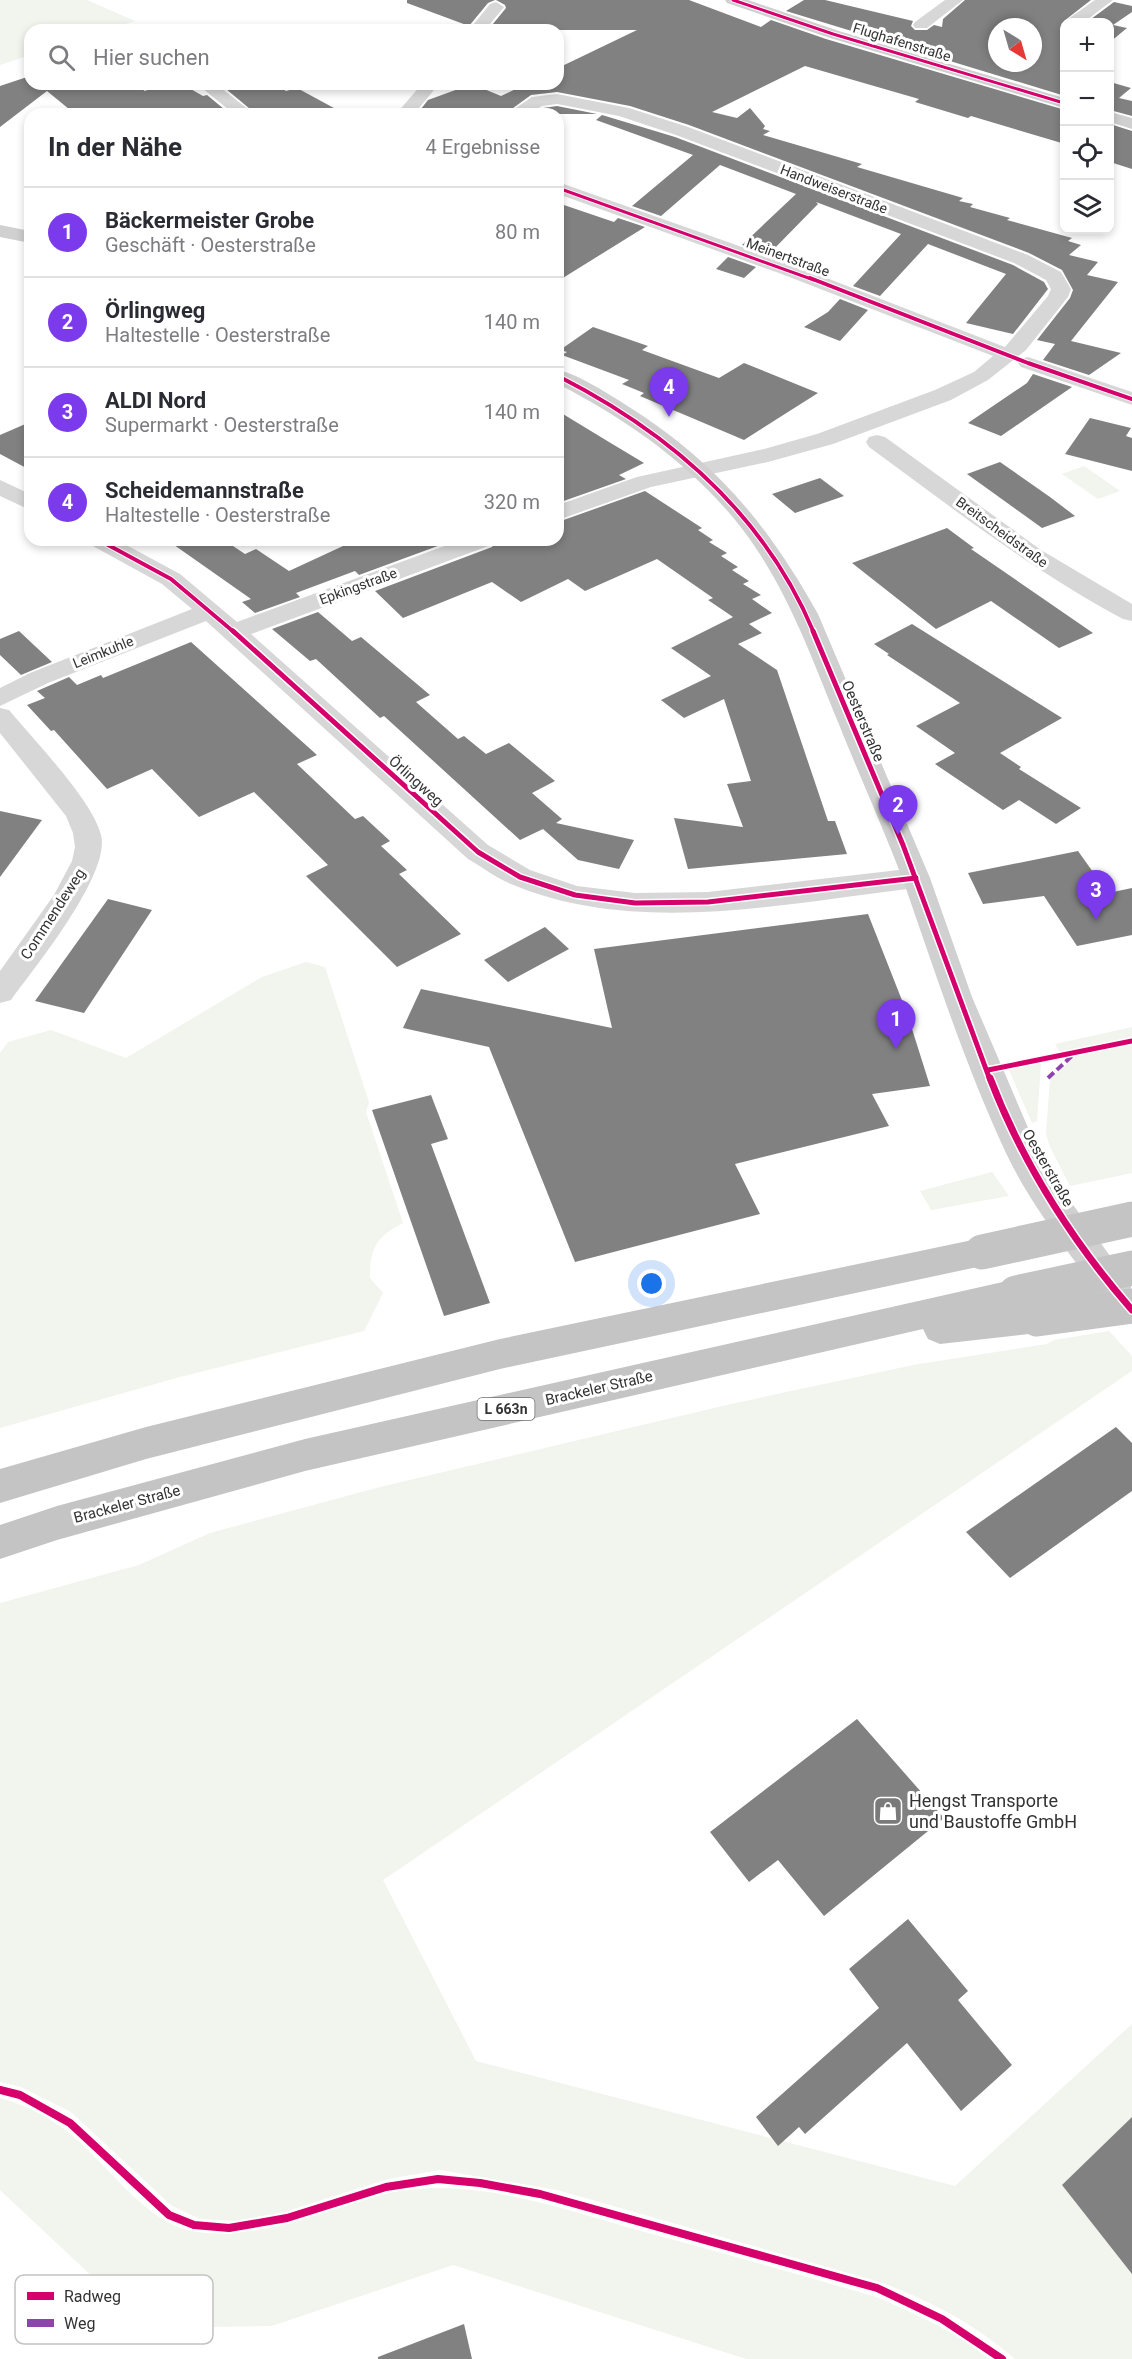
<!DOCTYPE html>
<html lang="de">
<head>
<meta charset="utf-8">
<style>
	:root { --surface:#fff; --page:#f2f2f3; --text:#2b2b33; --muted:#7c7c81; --line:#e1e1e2; --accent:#7c3aed }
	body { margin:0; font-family:Roboto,sans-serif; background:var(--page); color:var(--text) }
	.controls { position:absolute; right:18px; top:18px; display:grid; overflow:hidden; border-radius:12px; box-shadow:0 3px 9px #0003 }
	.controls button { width:54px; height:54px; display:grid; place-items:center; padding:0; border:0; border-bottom:2px solid var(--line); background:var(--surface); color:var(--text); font:30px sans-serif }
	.compass { position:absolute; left:988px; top:18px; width:54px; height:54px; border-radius:50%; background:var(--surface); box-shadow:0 3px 9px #0003; rotate:143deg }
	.you { position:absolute; left:652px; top:1284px; width:21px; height:21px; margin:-15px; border:4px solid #fff; border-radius:50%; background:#1a73e8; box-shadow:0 0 0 9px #1a73e833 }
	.badge { display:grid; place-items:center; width:39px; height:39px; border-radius:50%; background:var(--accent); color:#fff; font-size:20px; font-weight:700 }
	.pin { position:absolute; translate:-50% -50px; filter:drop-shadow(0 2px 3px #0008) }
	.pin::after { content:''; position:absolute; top:32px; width:21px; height:18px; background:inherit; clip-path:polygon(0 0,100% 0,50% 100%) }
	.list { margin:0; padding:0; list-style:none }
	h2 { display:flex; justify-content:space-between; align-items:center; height:78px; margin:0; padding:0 24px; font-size:26px }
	h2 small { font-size:20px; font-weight:400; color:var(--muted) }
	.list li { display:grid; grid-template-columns:39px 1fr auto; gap:18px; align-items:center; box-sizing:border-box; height:90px; padding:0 24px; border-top:2px solid var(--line) }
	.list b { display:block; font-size:22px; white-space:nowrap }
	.list p { margin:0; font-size:20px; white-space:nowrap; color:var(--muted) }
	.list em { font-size:20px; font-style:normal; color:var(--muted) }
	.icon { flex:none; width:33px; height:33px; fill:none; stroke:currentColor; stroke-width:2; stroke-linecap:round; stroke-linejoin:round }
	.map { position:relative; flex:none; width:1132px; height:2359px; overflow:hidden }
	.search { position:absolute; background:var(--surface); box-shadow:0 3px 9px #0003; left:24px; top:24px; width:540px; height:66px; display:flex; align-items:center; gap:15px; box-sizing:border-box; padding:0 21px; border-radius:18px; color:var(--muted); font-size:22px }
	.panel { position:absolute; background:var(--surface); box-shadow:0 3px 9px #0003; left:24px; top:108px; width:540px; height:438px; border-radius:18px }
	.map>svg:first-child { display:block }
	.green { fill:#f1f5ed }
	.building { fill:#818181; fill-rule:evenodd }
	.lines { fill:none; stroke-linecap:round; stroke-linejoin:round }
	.street { fill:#d7d7d7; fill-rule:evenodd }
	.secondary { fill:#d0d0d0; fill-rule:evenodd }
	.highway { fill:#c4c4c4; fill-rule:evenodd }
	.highway-bridge { stroke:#c4c4c4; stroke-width:35 }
	.quiet { stroke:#8e44ad; stroke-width:4; stroke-dasharray:8 4; stroke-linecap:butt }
	.cycleway-far4-casing { stroke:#fff; stroke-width:5 }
	.cycleway-far3-casing { stroke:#fff; stroke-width:6 }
	.cycleway-far2-casing { stroke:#fff; stroke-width:8 }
	.cycleway-far1-casing { stroke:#fff; stroke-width:10 }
	.cycleway-casing { stroke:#fff; stroke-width:12 }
	.cycleway-far4 { stroke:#d6006c; stroke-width:3 }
	.cycleway-far3 { stroke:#d6006c; stroke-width:4 }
	.cycleway-far2 { stroke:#d6006c; stroke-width:5 }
	.cycleway-far1 { stroke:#d6006c; stroke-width:7 }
	.cycleway { stroke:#d6006c; stroke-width:8 }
	.labels { text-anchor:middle; stroke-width:6; stroke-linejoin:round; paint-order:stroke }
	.far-street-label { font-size:14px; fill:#333; stroke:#fff }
	.shield { fill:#fff; stroke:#707070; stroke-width:1.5 }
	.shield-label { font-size:14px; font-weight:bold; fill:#333 }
	.street-label { font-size:15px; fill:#333; stroke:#fff }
	.near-poi-label { font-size:18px; fill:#333; stroke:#fff; text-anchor:start }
	.key { fill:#fff; stroke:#c2c2c2; stroke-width:1.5 }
	.key-label { font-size:16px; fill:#333 }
</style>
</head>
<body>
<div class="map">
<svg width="1132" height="2359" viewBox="0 0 1132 2359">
	<rect width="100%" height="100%" fill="#fff"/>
	<g class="green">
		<path d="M0,0h87l48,21 -28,9h-77v25l-30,10z"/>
		<path d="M1084,466l36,25 -22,8 -36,-25z"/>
		<path d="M306,962l19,5 44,135 -3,10 37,111c-27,14 -33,25 -33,55l13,15 -19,38 -184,46 -180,51v-375l8,-11 43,-12 75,28 136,-81z"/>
		<path d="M1132,1027v10l-60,14h-13l-4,-7z"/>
		<path d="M1132,1043v130l-62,13 -20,-39 -4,-13 4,-55 25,-23z"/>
		<path d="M1041,1063l-4,58 -5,2 -23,-53z"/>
		<path d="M992,1172l17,24 -78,14 -11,-19z"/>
		<path d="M1109,1331l23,25v15l-749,509 93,181 479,125 177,-162v93l-70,68 70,89v85h-117c-42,-36 -81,-56 -132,-76l-326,-93 -117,-20 -52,9 -104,33 -49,9 -35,-2 -28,-13 -101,-94 -50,-25 -21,-5v-479l139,-38 71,-32 170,-46 351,-83 182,-39 134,-21 7,-4z"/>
		<path d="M0,2098c23,6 45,17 64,31 38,27 80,94 128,102 84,15 158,-42 241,-43 70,-1 141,24 208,43 80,22 159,43 238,67 40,18 76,33 110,61h-243l-293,-94 -181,61 -70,1 -74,-17 -128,-120z"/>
	</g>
	<g class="building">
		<path d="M407,0h88l-7,3 -19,23 -62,-23z"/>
		<path d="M496,0h193l72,27 10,-7 55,19 239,71v34l-94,-28 -3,2 -53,-16 4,-3 -114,-33 -93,46 25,6 13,-10 15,18 -2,3 7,2 -7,4 99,29 -5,3 106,31 -4,3 14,3 -3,3 40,11 -3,2 65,18 -4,3 13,4 -12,10 29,7 -11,13 31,7 -47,59 50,12 -32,22 -46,-15 12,-16 -18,-4 33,-42 3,-8 -11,-20 -33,-17 -340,-128 -59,-19 -73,-14 -26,3 -26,19h-88l11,-14 44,-16 29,12 25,-12h32v-16l79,-38h-149l18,-22 -1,-3z"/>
		<path d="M804,0h21l88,21 -2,5 4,4h12l7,-5 8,2 1,-8 22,-19h126l-27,21 1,75 -279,-85zM997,27h36v36h-36z"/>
		<path d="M1114,2l18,4v6l-19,13 14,3 -17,14v-20h-23z"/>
		<path d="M30,76v8h113l1,7 28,-7h10l21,12 4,-1 23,19h-155l-28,-23 -47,36v-41z"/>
		<path d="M1110,82l21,6 -12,10 13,3v15l-22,-6z"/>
		<path d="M244,84h30l12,7 11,-3 48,26h-89l-30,-25z"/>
		<path d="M557,106l40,8h-64l10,-6z"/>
		<path d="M602,115l73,22 338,128 31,17 4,7 -35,45 -47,-11 40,-49 -78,-30 -48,52 -27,-10 48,-52 -85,-32 2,2 -49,50 -27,-9 54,-51 -76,-29 -59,51 -29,-10 61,-51 -97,-35z"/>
		<path d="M1110,124l22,7v38l-22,-7z"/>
		<path d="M558,203l56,19 4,-4 27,9 -87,54z"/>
		<path d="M728,257l28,10 -12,11 -28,-9z"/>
		<path d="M840,299l28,11 -28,31 -36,-14 24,-15z"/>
		<path d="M593,327l55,19 -6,4 77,28 25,-15 74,30 -74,47 -104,-44 4,-3 -22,-9 7,-4 -67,-25 5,-3 -7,-2z"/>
		<path d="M1033,374l39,13 -71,49 -33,-13 59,-40z"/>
		<path d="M558,411l51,31 35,21 -25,12 7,4 -68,24z"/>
		<path d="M1090,418l41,10 -5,8 6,2v33l-67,-17z"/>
		<path d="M30,422v48l-30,-16v-19z"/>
		<path d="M1000,462l50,35 25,19 -33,12 -75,-54z"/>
		<path d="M820,478l24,18 -49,17 -23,-19z"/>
		<path d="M645,491l57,37 -4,2 15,10 -4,2 18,11 -6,3 17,11 -6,3 17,11 -6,3 18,11 -9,4 20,14 -23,11 13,9 -24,11 39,26 51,151h7l12,33 -159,15 -14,-51 69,9 -16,-43 24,-3 -27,-82 -40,19 -23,-18 50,-24 -40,-28 62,-31 -25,-17 5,-2 -56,-39 -72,32 -17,-12 -47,23 -29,-20 -89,36 -28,-27 117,-44 5,-7h61v-18z"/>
		<path d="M947,528l27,20 -3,1 122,84 -34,15 -68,-47 -55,28 -84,-66z"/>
		<path d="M167,540h57l21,14 11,-5 33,22 67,-31h98l-95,35 -4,-4 -59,22 4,4 -45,16 -13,-11 9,-3z"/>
		<path d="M318,612l34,29 9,-4 69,58 -14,7 42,37 6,-3 22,18 23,-11 46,38 -23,12 30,26 -6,4 78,17 -15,29 -41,-9 -35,-31 -23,11 -136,-124 -4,2 -64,-59 -6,2 -38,-32z"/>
		<path d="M912,624l150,94 -62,35 21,14 -2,2 62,39 -25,16 -37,-24 -16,10 -68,-46 20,-11 -39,-27 44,-23 -73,-48 2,-1 -15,-10z"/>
		<path d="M19,631l33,31 -31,13 -21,-20v-16z"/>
		<path d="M191,642l126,113 -20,9 58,55 8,-3 27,25 -9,5 26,24 -8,4 62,60 -64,33 -91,-91 22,-11 -74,-73 -55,25 -47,-48 -45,20 -53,-59 -3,1 -24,-26 18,-7 -8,-7 32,-14 8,8 24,-10 2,3z"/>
		<path d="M0,811l42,9 -42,57z"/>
		<path d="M1078,851l30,42 24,-5v47l-55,11 -33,-50 -61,8 -15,-31z"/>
		<path d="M108,899l44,11 -68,103 -49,-12z"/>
		<path d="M868,914l39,99 23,73 -58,8 17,32 -154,38 25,50 -185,48 -86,-215 -86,-19 18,-39 191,39 -18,-79z"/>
		<path d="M545,927l24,22 -61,33 -24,-22z"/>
		<path d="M431,1095l17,44 -17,5 59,159 -46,13 -72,-206z"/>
		<path d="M1116,1427l16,16v48l-122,87 -44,-46z"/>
		<path d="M857,1719l87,99 -120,98 -46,-56 -29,22 -39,-50z"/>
		<path d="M908,1919l60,72 -10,9 54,65 -51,46 -54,-68 -102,91 -6,-7 -21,19 -22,-29 123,-109 -30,-39z"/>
		<path d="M1132,2117v157l-70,-89z"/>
		<path d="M464,2324l8,35h-94v-2z"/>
	</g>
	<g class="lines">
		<g class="street">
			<path d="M945,0h18l-36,28h-12l-2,-3 2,-3z"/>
			<path d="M1095,0h18l-29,22h-18l2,-3z"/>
			<path d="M496,2l8,5 -19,23h-16l21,-26z"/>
			<path d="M197,84h19l38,30h-20z"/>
			<path d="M422,84h17l-25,30h-18z"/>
			<path d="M557,94l72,14 59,19 340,128 33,17 10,17 -3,8 -42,53 -38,30 -37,20 -118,44 -65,18 -117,25 -93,33v-15l79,-28 127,-28 53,-15 118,-44 39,-18 19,-16 -214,-83 -221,-79v-12l235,83 212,82 43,-51 3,-7 -5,-9 -32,-17 -338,-128 -57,-19 -62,-12 -15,2 -14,8h-21l25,-17z"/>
			<path d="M1028,357l104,35v13l-111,-38 -3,-4 3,-4z"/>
			<path d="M877,435l8,2 156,113 91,54v17l-9,-2c-91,-49 -171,-111 -254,-172l-3,-5 3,-5z"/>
			<path d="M0,480l30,14v16l-30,-14z"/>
			<path d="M87,540h30l63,34 57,48 224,-82h34l-4,5 -240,89 237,211 42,25 47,16 58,7 73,-1 208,-24 10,3 4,7 -4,7 -10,3c-130,15 -280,49 -405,-4 -15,-6 -29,-17 -43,-25l-262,-238 -158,62 -48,23v-18l30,-15 162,-64 -30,-25 -71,-39z"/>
			<path d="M0,708l9,2c24,29 84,91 92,125 10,39 -66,132 -90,165l-11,3v-32l54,-76 18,-34 3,-14 -2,-14 -7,-17 -66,-83z"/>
		</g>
		<g class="secondary">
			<path d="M725,0h23l91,31 225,67v10l-237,-71 -100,-34z"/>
			<path d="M1110,112l22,6v11l-22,-7z"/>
			<path d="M0,225l30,6v12l-30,-6z"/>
			<path d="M558,370c22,5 45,21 65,33 91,57 143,118 195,211l112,264 42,119 66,154 20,33 73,101v20l-12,4 -12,-4c-35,-49 -75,-97 -101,-152 -41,-88 -71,-181 -103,-273 -20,-53 -44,-105 -65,-158 -27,-66 -51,-134 -95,-192 -48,-63 -115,-110 -185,-146z"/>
		</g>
		<g class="highway">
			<path d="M982,1238l12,4 5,10 -5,10 -12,4 -482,103 -354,90 -146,44v-34l146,-42 354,-88z"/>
			<path d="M1016,1279l12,4 5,10 -5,10 -10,3 19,-1 12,4 6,10 -6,10 -12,4 -97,11 -12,-5 -5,-10 -618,142 -248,69 -57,19v-34l57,-19 248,-67z"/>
		</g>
		<g class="highway-bridge">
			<path d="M982,1252l150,-33"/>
			<path d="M1016,1293l116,-25"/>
			<path d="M1037,1319l95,-13"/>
		</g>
		<path class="quiet" d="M1048,1078l26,-24"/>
		<g class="cycleway-far4-casing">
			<g id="cycleway-far4">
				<path d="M733,0l100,34 231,69"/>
				<path d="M558,188l256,92"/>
			</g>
		</g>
		<g class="cycleway-far3-casing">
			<g id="cycleway-far3">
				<path d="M810,278l218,85 104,36"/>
				<path d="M558,376c112,57 207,139 256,257"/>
				<path d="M99,540l72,39 64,54"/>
			</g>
		</g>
		<g class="cycleway-far2-casing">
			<g id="cycleway-far2">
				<path d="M233,631l245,221 42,25 55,18 60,8 73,-1 208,-24"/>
				<path d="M813,631l90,214 87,235"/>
				<path d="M988,1070l144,-29"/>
			</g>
		</g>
		<g class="cycleway-far1-casing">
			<path id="cycleway-far1" d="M990,1078c33,86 81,162 142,232"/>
		</g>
		<g class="cycleway-casing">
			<path id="cycleway" d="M0,2090l20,5 50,28 99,92 25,10 35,3 58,-10 99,-31 52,-8 42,4 60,11 337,94 65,31 60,40"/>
		</g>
		<use href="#cycleway-far4" class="cycleway-far4"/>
		<use href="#cycleway-far3" class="cycleway-far3"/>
		<use href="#cycleway-far2" class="cycleway-far2"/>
		<use href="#cycleway-far1" class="cycleway-far1"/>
		<use href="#cycleway" class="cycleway"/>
	</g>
	<defs>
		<g id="shop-square" transform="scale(1.5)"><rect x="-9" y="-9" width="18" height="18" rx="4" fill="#7a7a7a" stroke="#fff"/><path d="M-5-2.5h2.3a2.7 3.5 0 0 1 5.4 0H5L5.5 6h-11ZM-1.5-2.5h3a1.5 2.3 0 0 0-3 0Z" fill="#fff"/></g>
	</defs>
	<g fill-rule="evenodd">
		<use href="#shop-square" x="888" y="1811"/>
	</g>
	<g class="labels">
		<g class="far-street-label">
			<text transform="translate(902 42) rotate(17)" y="5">Flughafenstraße</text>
			<text transform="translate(834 189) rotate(21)" y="5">Handweiserstraße</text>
			<text transform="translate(788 257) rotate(20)" y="5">Meinertstraße</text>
			<text transform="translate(1002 532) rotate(36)" y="5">Breitscheidstraße</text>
			<text transform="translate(358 586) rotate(-20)" y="5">Epkingstraße</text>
			<text transform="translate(103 652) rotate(-22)" y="5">Leimkuhle</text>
		</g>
		<rect class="shield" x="477.5" y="1398" width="57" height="22" rx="4.5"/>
		<g class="shield-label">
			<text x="506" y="1414">L 663n</text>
		</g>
		<g class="street-label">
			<text transform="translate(863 721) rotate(67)" y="5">Oesterstraße</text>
			<text transform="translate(416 781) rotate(42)" y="5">Örlingweg</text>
			<text transform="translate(53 914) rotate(-57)" y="5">Commendeweg</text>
			<text transform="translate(1048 1168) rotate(60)" y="5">Oesterstraße</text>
			<text transform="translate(599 1388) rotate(-13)" y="5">Brackeler Straße</text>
			<text transform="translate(127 1504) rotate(-15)" y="5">Brackeler Straße</text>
		</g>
		<g class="near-poi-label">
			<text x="909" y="1807">Hengst Transporte<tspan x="909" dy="21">und Baustoffe GmbH</tspan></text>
		</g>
	</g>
	<rect x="15" y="2275" width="198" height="69" rx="9" class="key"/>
	<rect x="27" y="2292" width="27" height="8" fill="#d6006c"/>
	<rect x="27" y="2319" width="27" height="8" fill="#8e44ad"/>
	<g class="key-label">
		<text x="64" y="2302">Radweg</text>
		<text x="64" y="2329">Weg</text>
	</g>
</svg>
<div class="controls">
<button>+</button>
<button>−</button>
<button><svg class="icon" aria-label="locate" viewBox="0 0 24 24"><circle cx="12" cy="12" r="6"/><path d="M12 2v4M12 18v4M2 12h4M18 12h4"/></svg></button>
<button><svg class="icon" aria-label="layers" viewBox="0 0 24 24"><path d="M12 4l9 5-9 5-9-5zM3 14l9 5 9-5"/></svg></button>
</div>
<svg class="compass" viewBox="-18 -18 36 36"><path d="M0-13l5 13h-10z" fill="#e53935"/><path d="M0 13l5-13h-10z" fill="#7c7c81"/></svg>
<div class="you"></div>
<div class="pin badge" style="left:896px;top:1049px">1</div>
<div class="pin badge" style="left:898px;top:835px">2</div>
<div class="pin badge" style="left:1096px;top:920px">3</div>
<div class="pin badge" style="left:669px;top:417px">4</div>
<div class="search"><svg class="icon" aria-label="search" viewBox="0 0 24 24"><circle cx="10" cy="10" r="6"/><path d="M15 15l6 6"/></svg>Hier suchen</div>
<section class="panel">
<h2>In der Nähe<small>4 Ergebnisse</small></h2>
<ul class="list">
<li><span class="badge">1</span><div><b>Bäckermeister Grobe</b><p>Geschäft · Oesterstraße</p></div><em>80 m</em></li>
<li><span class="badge">2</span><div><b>Örlingweg</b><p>Haltestelle · Oesterstraße</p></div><em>140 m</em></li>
<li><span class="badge">3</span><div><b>ALDI Nord</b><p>Supermarkt · Oesterstraße</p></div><em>140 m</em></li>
<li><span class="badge">4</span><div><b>Scheidemannstraße</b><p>Haltestelle · Oesterstraße</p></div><em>320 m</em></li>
</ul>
</section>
</div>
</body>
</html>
